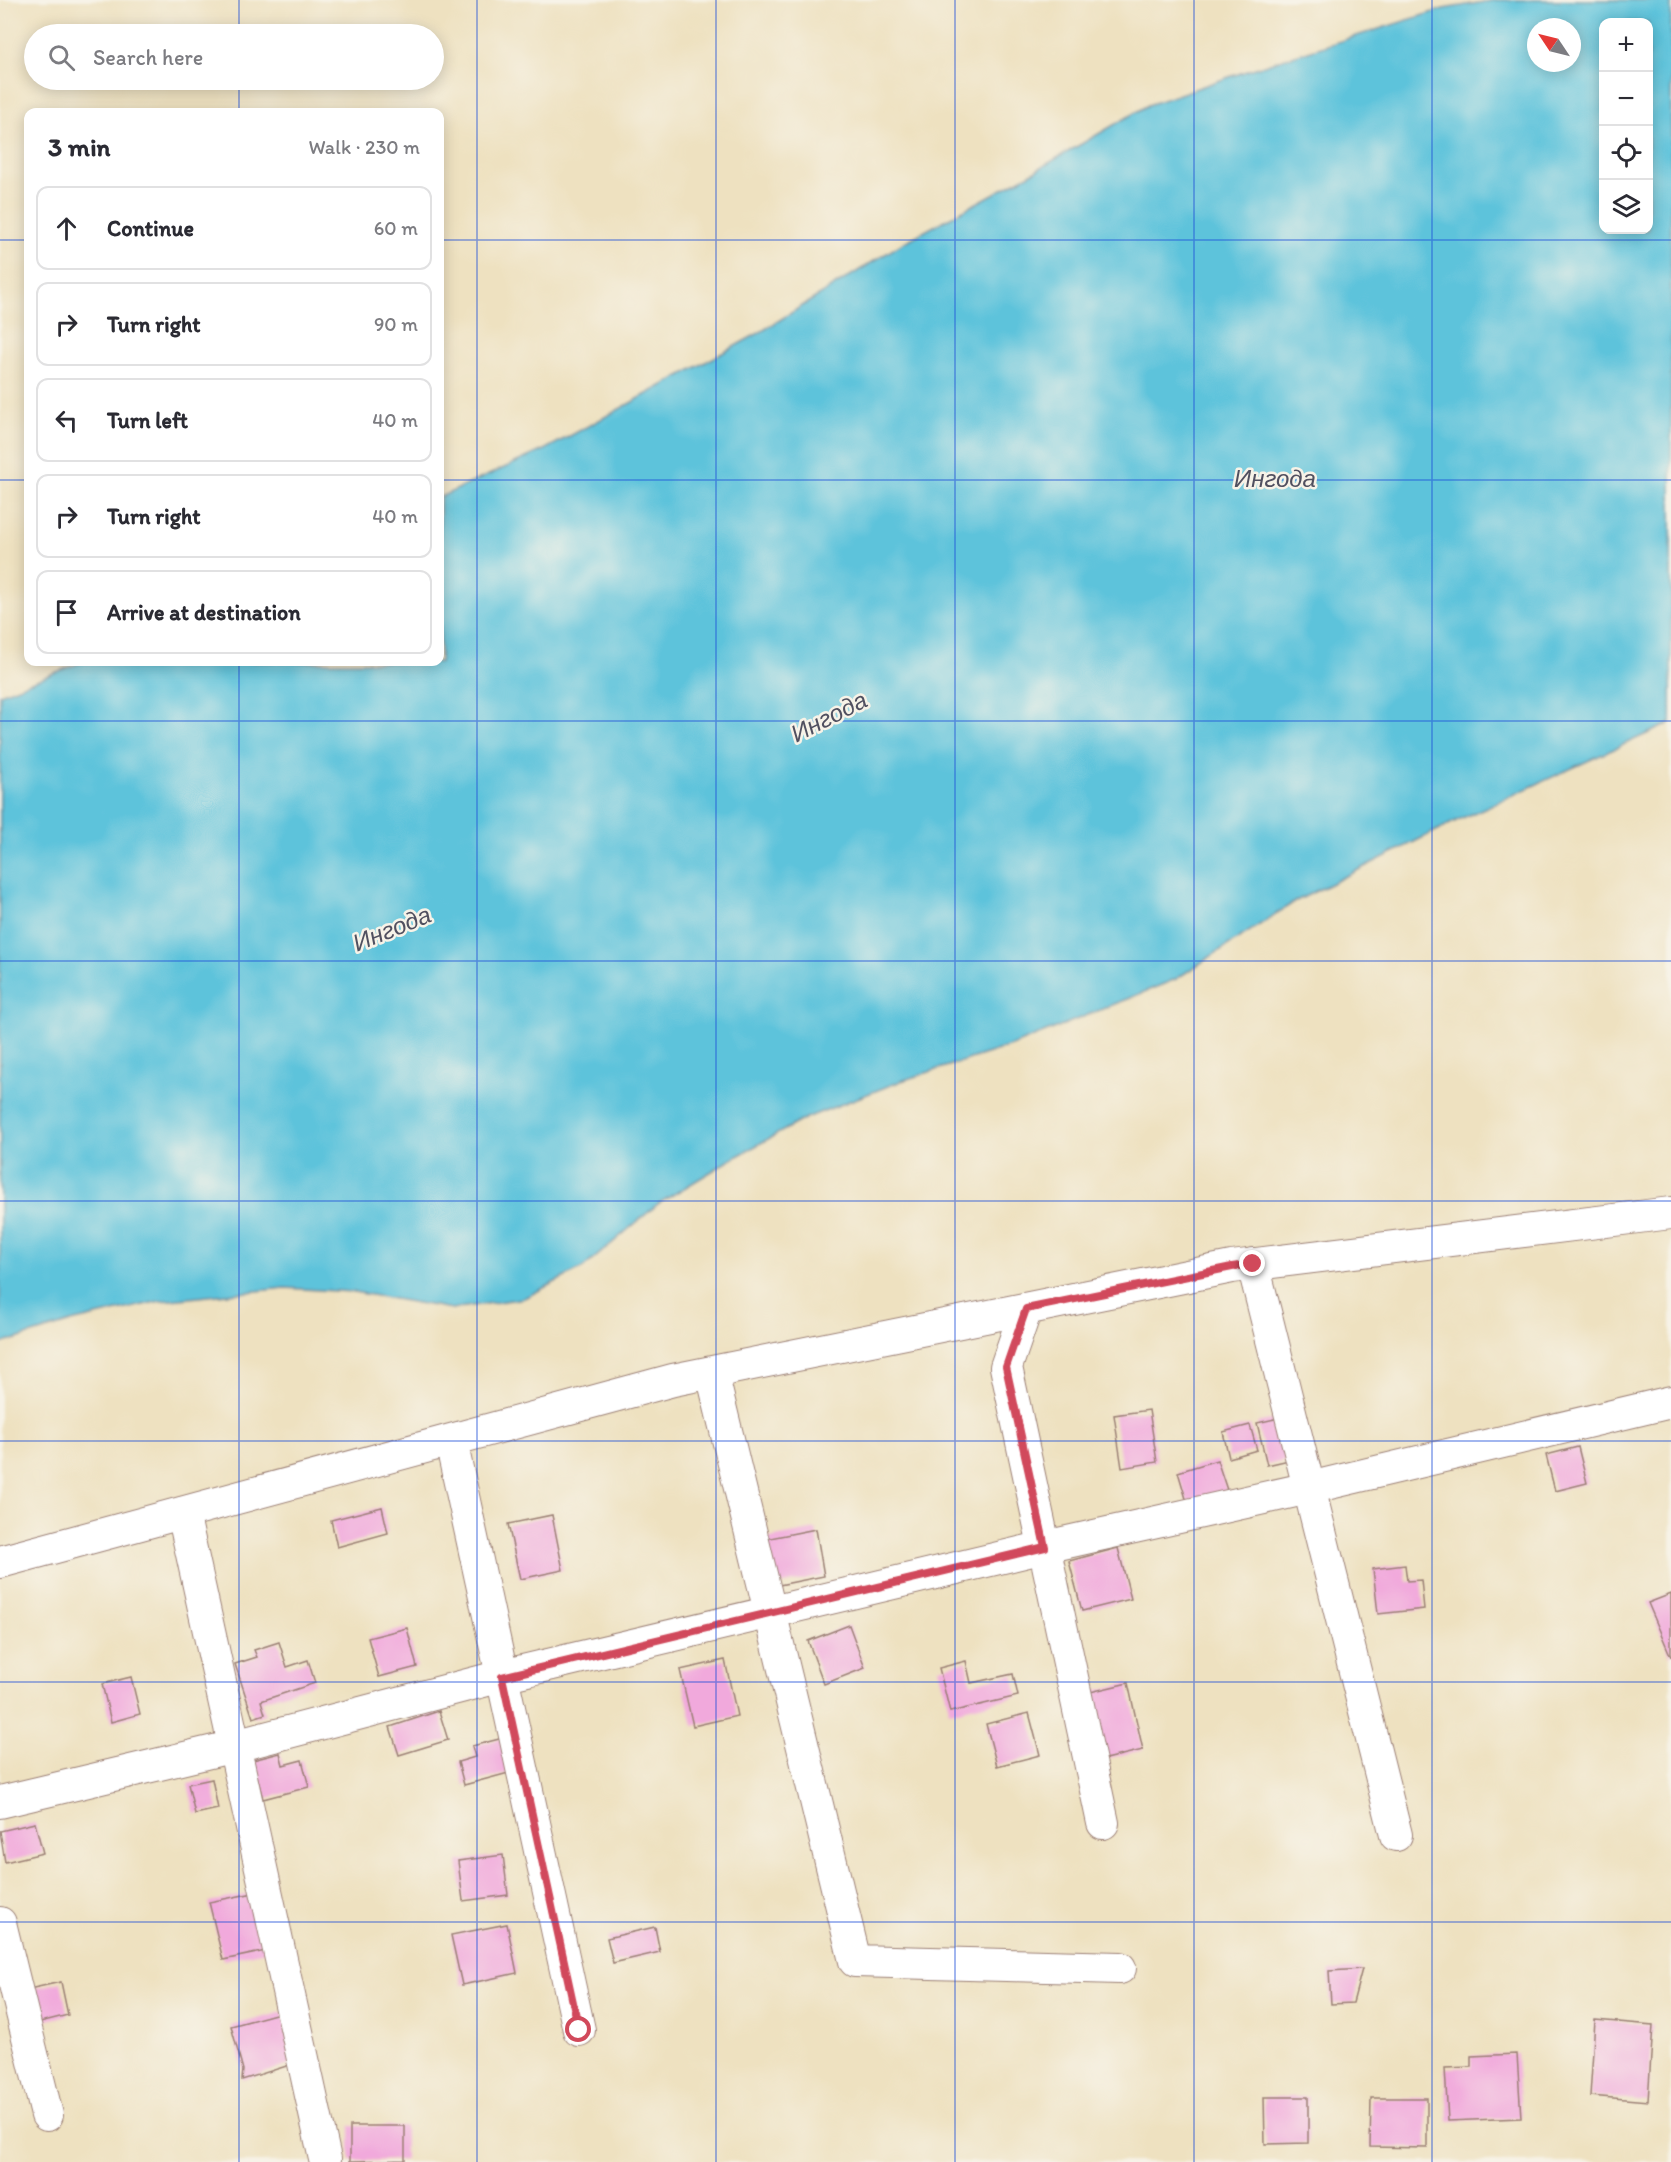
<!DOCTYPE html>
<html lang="en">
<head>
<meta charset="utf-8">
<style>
	:root { --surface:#fff; --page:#f2f2f3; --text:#2b2b33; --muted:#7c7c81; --line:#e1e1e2 }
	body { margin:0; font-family:Itim,sans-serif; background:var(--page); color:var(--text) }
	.controls { position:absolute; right:18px; top:18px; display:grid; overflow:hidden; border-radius:12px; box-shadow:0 3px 15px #0003 }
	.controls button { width:54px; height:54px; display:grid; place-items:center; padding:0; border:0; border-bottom:2px solid var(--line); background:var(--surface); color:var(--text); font:30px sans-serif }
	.compass { position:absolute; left:1527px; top:18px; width:54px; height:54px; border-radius:50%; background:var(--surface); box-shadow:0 3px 15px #0003; rotate:305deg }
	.stop { position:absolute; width:18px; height:18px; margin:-14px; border:4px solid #d1495b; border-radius:50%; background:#fff }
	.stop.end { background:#d1495b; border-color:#fff; box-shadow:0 2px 6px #0008 }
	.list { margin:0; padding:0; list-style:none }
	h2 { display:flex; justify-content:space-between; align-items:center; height:78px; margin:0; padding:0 24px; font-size:26px }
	h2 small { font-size:20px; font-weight:400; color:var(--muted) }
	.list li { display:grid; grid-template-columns:39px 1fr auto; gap:18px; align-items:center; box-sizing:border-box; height:84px; margin:0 12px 12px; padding:0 12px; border:2px solid var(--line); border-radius:12px }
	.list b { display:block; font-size:22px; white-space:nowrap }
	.list em { font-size:20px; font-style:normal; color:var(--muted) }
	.icon { flex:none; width:33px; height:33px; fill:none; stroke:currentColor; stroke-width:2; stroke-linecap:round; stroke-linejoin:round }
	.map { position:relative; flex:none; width:1671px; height:2162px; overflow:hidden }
	.search { position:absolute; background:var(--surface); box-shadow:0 3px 15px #0003; left:24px; top:24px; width:420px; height:66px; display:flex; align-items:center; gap:15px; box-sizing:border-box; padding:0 21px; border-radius:33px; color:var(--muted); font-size:22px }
	.panel { position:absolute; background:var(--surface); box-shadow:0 3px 15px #0003; left:24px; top:108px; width:420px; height:558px; border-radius:12px }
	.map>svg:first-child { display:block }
	.water { fill:#5dc3db; stroke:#547183; stroke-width:1.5; fill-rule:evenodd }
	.building { fill:#f1a9dc }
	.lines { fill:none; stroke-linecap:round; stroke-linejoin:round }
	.street-casing { stroke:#9c8076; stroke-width:34 }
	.street { stroke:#fff; stroke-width:32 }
	.route { stroke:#d1495b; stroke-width:8 }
	.grid { fill:none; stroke:#1d4ed8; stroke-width:1.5; stroke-opacity:0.55 }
	.labels { text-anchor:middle; stroke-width:5; stroke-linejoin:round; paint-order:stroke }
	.water-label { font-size:24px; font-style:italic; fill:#505060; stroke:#f7f3e8 }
</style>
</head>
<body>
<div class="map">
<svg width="1671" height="2162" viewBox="0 0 1671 2162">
	<rect width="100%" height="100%" fill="#f7f3e8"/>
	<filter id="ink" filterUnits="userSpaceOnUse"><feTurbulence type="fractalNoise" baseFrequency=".0167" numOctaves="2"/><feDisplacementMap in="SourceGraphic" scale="12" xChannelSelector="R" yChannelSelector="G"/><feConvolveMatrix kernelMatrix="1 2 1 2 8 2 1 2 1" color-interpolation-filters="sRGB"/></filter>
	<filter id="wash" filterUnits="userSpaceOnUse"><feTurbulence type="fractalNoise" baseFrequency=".008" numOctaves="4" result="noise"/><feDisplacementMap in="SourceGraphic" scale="24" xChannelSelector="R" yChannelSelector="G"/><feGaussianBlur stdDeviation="1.35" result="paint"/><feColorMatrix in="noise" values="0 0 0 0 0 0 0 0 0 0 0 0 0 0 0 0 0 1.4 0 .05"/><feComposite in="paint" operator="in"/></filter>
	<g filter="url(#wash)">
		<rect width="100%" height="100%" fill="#eee1c0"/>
		<path class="water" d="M1496,0h175v723l-213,97 -162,81 -120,78 -162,66 -113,36 -95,37 -74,41 -73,44 -76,65 -59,30 -72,11 -98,-17 -69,-4 -125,13 -89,21 -71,22v-650l82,-32h358v-165l106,-48 213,-116 144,-90 127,-69 118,-69 122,-42 173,-54zM1604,22h44v208h-44zM1536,27h36v36h-36z"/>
		<g id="blocks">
			<g class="building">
				<path d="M1149,1410l8,52 -35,6 -8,-53z"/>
				<path d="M1279,1418l10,42 -22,5 -10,-42z"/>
				<path d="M1250,1425l7,25 -28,8 -6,-26z"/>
				<path d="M1578,1447l9,36 -32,8 -9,-36z"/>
				<path d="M1217,1460l10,30 -40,12 -9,-30z"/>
				<path d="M382,1507l6,26 -51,14 -6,-27z"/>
				<path d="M552,1515l11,55 -43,9 -12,-55z"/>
				<path d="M816,1529l8,47 -50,10 -9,-47z"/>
				<path d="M1118,1548l13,51 -49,12 -13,-50z"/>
				<path d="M1405,1565l2,16 14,-1 3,29 -46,5 -5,-45z"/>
				<path d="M1671,1594v63l-23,-54z"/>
				<path d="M849,1625l16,43 -41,16 -16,-43z"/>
				<path d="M407,1628l10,39 -38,10 -11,-39z"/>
				<path d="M279,1642l8,25 21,-7 7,23 -54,18 4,13 -12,4 -18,-54 22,-7 -3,-7z"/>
				<path d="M725,1660l12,56 -44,10 -13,-56z"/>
				<path d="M966,1661l5,22 42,-9 5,22 -68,16 -11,-44z"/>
				<path d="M131,1677l9,37 -29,8 -9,-38z"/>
				<path d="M1128,1683l15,67 -38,9 -15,-67z"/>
				<path d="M439,1711l9,29 -49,15 -9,-28z"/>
				<path d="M1029,1713l11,42 -43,11 -11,-42z"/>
				<path d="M507,1737l9,34 -52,14 -6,-23 17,-5 -3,-11z"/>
				<path d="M280,1753l3,12 19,-5 7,27 -46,12 -10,-39z"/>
				<path d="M212,1779l6,30 -23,5 -7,-30z"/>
				<path d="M35,1823l8,30 -38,9 -5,-31z"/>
				<path d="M503,1855l5,40 -45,6 -5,-40z"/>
				<path d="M254,1893l12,58 -43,9 -14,-58z"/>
				<path d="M507,1924l10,49 -55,12 -11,-50z"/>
				<path d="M655,1927l5,25 -47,11 -6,-25z"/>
				<path d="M1362,1969l-9,34 -22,1 -2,-33z"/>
				<path d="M61,1982l7,33 -36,9 -8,-34z"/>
				<path d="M283,2012l10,52 -51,16 1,-10 -12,-44z"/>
				<path d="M1595,2020l58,5 -5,76 -58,-5z"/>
				<path d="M1517,2054l4,64 -73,3 -3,-53 26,-1v-11z"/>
				<path d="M1264,2097h44v46l-43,1z"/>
				<path d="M1371,2098h56v50l-57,-1z"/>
				<path d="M350,2126h55v34l-55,1z"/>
			</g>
		</g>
	</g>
	<g filter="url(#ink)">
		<use href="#blocks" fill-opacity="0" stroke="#9c8076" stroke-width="1.5"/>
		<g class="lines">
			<g class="street-casing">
				<g id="street">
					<path d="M1253,1264l143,571"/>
					<path d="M1026,1309l-20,58 97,456"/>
					<path d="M712,1373l143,588 265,7"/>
					<path d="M451,1441l128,589"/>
					<path d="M183,1513l142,646"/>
					<path d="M0,1562l673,-182 559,-113 439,-54"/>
					<path d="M0,1802l235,-56 267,-70 543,-129 264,-59 362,-86"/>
					<path d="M0,1923l47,192"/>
				</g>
			</g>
			<use href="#street" class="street"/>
		</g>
	</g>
	<g class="lines" filter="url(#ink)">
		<path class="route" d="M579,2030l-77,-353 543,-130 -39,-180 20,-58 206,-42 21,-3"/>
	</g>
	<path class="grid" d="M239,0v34M477,0v2162M716,0v2162M955,0v2162M1194,0v2162M1432,0v2162M239,80v32M0,240h28M440,240h1231M0,480h28M440,480h1231M239,662v1500M0,721h1671M0,961h1671M0,1201h1671M0,1441h1671M0,1682h1671M0,1922h1671"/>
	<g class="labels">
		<g class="water-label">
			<text x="1275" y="487">Ингода</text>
			<text transform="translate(829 717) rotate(-27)" y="8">Ингода</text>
			<text transform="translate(392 929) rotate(-22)" y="8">Ингода</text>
		</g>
	</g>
</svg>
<div class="controls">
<button>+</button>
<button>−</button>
<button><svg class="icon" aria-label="locate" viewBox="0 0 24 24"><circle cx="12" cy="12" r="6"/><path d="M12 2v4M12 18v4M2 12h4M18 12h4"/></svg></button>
<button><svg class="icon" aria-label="layers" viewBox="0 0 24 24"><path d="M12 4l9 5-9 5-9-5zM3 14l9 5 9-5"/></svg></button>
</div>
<svg class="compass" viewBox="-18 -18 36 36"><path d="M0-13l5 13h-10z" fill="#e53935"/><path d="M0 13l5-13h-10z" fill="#7c7c81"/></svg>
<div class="stop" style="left:579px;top:2030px"></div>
<div class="stop end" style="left:1253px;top:1264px"></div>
<div class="search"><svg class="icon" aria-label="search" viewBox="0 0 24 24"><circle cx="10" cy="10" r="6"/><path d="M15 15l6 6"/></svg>Search here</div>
<section class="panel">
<h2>3 min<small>Walk · 230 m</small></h2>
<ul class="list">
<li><svg class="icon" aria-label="ahead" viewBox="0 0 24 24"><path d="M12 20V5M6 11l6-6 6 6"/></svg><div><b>Continue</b></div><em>60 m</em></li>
<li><svg class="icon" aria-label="right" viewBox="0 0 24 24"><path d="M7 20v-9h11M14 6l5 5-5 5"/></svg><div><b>Turn right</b></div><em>90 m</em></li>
<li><svg class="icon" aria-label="left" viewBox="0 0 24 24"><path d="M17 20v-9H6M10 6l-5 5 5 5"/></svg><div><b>Turn left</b></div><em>40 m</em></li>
<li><svg class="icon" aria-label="right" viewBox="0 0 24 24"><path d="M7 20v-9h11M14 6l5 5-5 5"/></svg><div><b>Turn right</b></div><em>40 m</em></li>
<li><svg class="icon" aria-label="arrive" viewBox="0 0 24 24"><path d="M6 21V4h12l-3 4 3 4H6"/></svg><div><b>Arrive at destination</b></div></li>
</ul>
</section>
</div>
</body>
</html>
